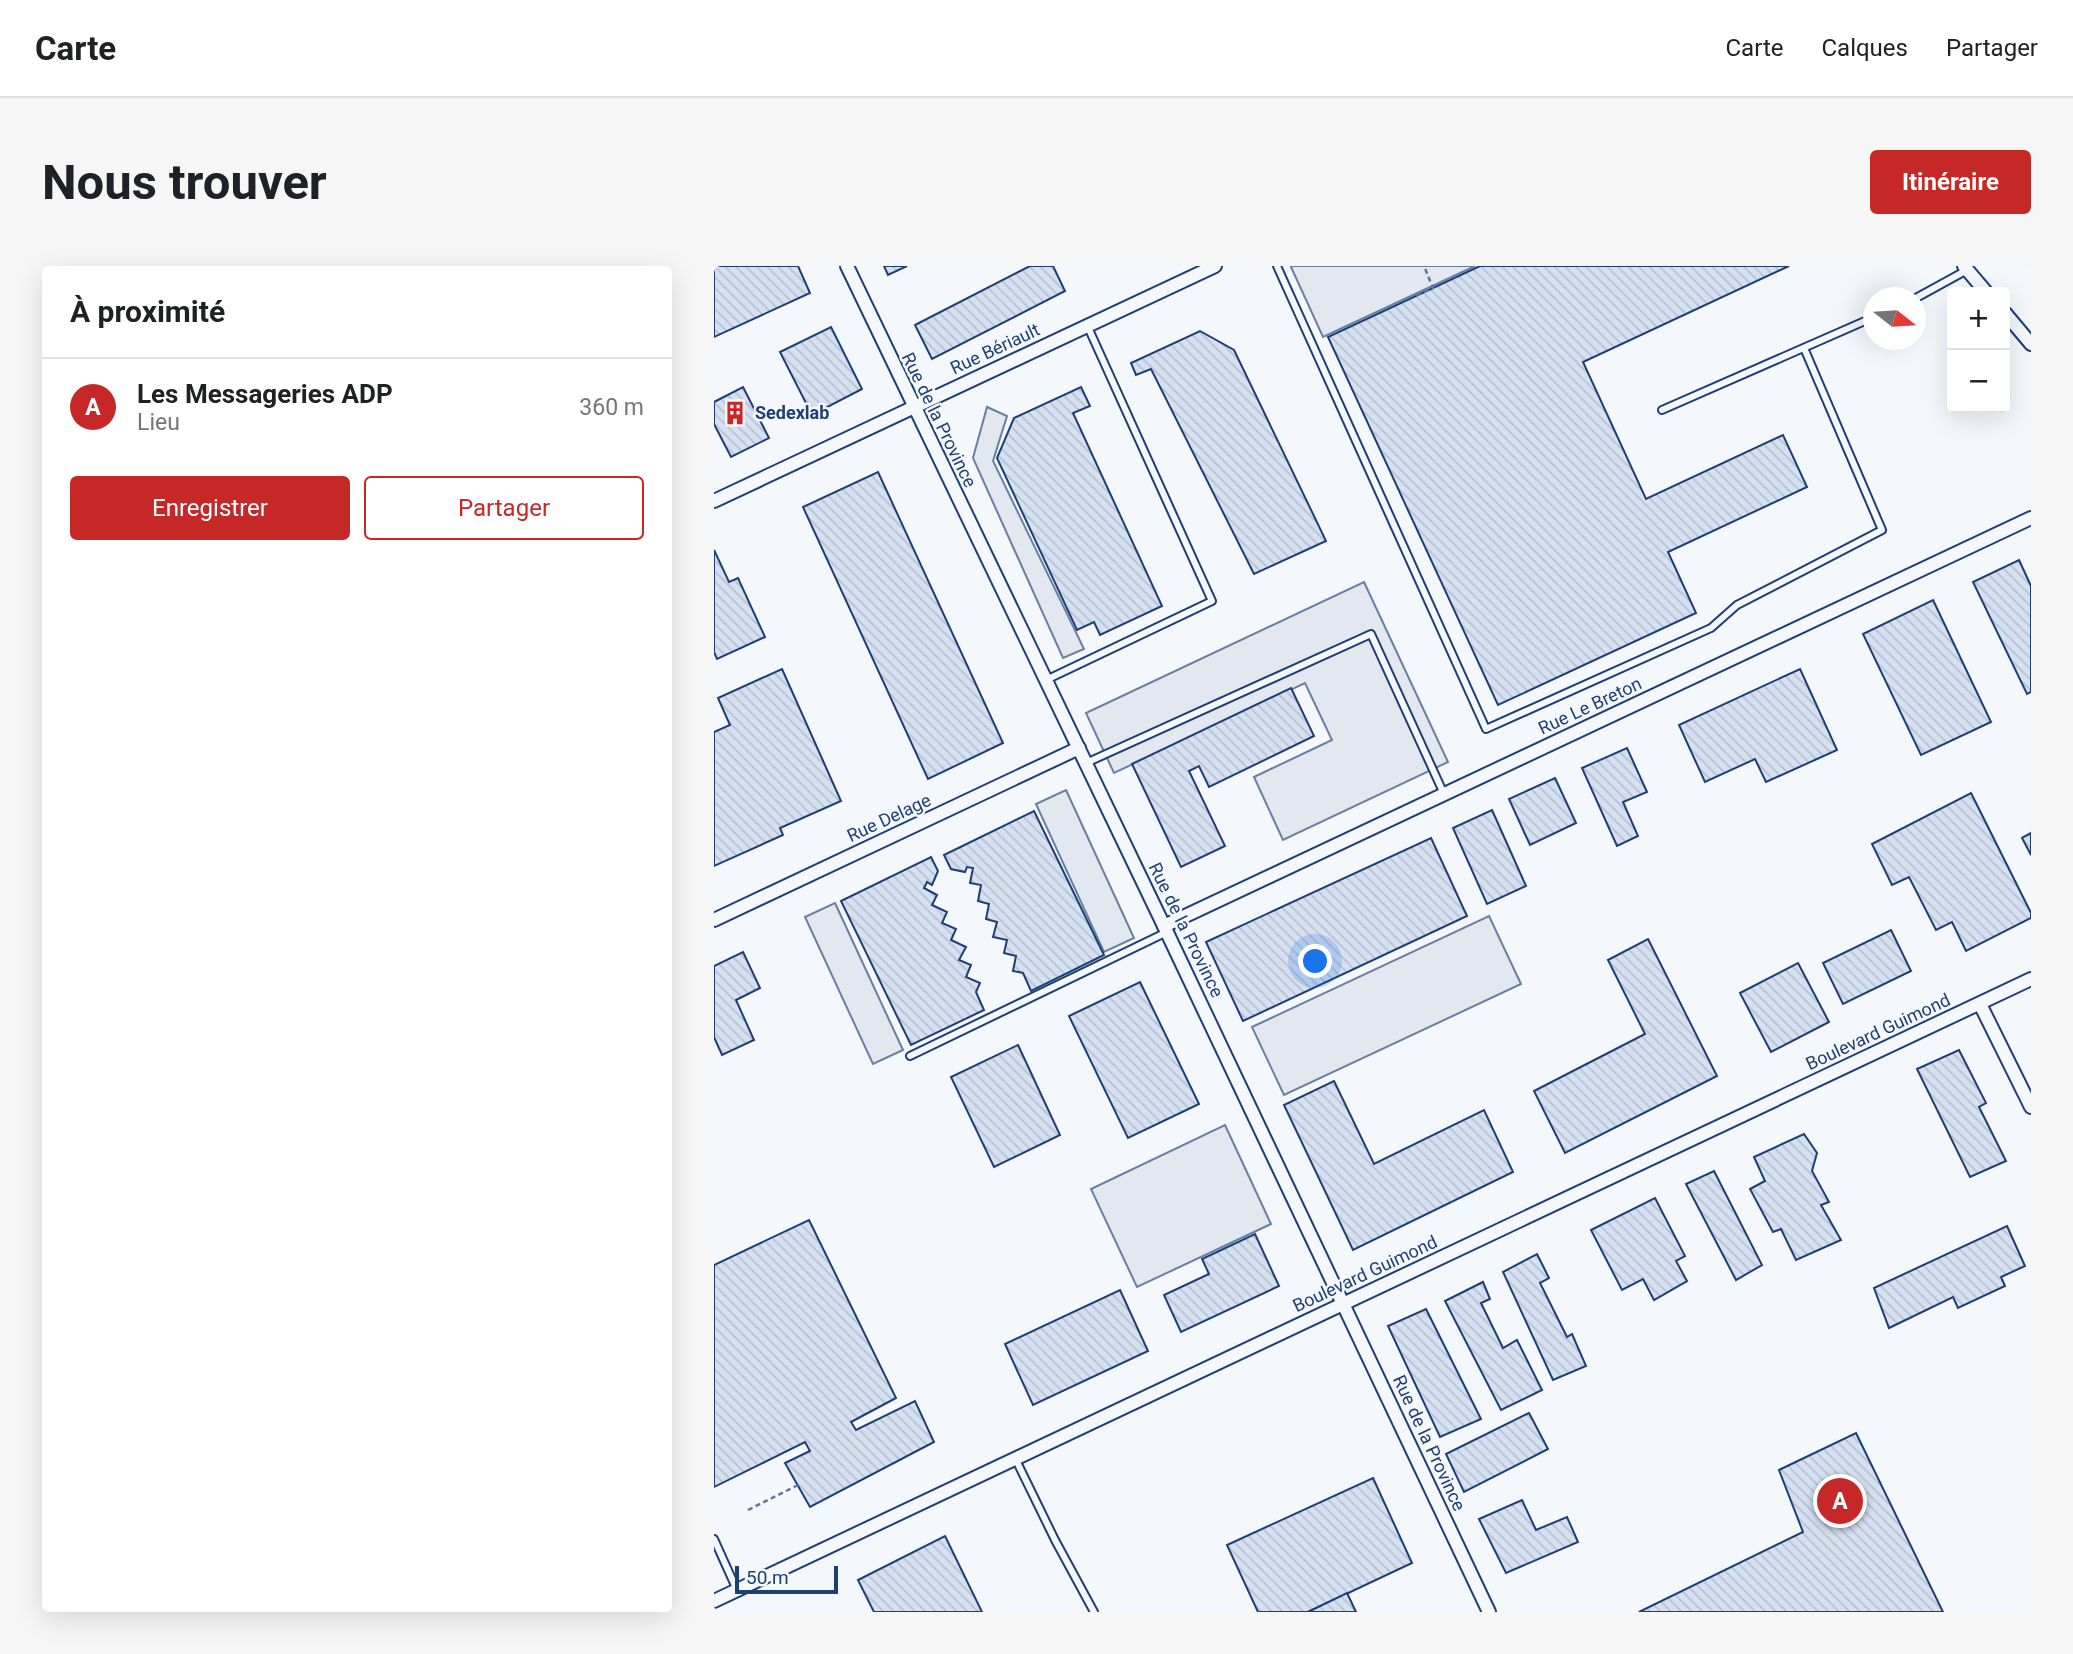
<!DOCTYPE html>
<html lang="fr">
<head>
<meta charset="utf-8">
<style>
	:root { --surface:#fff; --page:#f6f6f6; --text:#202124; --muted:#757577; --line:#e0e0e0; --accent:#c62828 }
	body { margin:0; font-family:Roboto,sans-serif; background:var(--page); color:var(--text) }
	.controls { position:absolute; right:21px; top:21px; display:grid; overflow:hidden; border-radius:7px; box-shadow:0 7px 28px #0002 }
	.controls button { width:63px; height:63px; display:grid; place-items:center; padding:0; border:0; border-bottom:2px solid var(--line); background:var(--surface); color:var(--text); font:35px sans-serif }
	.compass { position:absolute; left:1149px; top:21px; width:63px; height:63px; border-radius:50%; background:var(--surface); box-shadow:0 7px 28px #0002; rotate:107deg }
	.scale { position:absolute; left:21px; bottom:18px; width:103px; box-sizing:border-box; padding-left:7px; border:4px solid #1d3f73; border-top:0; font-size:19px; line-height:24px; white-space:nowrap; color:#1d3f73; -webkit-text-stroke:5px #f4f7fb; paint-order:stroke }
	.you { position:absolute; left:602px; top:696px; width:24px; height:24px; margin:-18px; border:5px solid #fff; border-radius:50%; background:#1a73e8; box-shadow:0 0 0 10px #1a73e833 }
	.badge { display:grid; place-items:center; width:46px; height:46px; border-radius:50%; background:var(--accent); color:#fff; font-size:23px; font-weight:700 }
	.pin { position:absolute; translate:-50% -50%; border:4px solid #fff; box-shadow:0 2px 7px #0006 }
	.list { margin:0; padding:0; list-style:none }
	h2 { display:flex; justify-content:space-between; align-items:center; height:91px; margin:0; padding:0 28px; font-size:30px }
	h2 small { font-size:23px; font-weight:400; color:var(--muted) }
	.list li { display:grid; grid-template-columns:46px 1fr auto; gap:21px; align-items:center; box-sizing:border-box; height:98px; padding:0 28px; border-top:2px solid var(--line) }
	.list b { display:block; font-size:26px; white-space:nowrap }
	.list p { margin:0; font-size:23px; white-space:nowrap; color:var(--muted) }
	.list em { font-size:23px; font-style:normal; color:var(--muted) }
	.actions { display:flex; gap:14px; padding:21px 28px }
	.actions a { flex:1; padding:16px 0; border:2px solid var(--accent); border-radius:7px; text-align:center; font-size:24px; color:var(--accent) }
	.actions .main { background:var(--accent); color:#fff }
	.map { position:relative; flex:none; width:1317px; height:1346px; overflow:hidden; border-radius:7px }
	header { display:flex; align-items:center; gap:42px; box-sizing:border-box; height:98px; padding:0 35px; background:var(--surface); border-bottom:2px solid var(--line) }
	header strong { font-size:33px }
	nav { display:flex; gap:38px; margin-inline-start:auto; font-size:24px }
	.intro { display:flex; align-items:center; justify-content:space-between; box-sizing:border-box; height:168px; padding:0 42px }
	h1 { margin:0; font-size:49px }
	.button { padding:18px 32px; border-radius:7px; background:var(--accent); color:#fff; font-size:24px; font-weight:700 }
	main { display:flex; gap:42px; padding:0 42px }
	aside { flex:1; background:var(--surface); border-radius:7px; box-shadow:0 7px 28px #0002 }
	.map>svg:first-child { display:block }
	.parking { fill:#e3e8f0; stroke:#687fa3; stroke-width:2 }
	.building { fill:url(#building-back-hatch); stroke:#1d3f73; stroke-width:2 }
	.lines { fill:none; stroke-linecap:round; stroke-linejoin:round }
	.service-casing { stroke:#1d3f73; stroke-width:10 }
	.minor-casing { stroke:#1d3f73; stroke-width:16 }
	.path { stroke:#5e769c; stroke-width:2.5; stroke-dasharray:5 3.5; stroke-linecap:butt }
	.service { stroke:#f4f7fb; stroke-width:6 }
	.minor { stroke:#f4f7fb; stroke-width:12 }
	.labels { text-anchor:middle; stroke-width:5; stroke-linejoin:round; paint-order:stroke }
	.street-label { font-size:18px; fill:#1d3f73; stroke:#f4f7fb }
	.poi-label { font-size:18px; font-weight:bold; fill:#1d3f73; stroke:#f4f7fb; text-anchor:start }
</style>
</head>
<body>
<header>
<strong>Carte</strong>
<nav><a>Carte</a><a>Calques</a><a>Partager</a></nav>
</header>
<div class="intro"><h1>Nous trouver</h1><a class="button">Itinéraire</a></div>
<main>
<aside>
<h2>À proximité<small></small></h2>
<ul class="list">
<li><span class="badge">A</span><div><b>Les Messageries ADP</b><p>Lieu</p></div><em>360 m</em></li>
</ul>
<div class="actions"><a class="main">Enregistrer</a><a>Partager</a></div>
</aside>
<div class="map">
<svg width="1317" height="1346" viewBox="0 0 1317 1346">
	<defs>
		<pattern id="building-back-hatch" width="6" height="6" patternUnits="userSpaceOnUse" patternTransform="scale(1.75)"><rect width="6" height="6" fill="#d5e0f0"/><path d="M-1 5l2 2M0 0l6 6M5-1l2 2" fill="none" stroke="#b6c1d1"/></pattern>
	</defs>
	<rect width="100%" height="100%" fill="#f4f7fb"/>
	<g class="parking">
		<path d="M579,0h182l-152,71 -32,-70z"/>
		<path d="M273,141l20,9 -14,45 91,188 -21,9 -90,-200z"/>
		<path d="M650,316l84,180 -165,78 -29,-63 78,-37 -27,-57 -191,90 -28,-60z"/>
		<path d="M352,524l68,148 -30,14 -68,-148z"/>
		<path d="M121,637l68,147 -30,14 -68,-147z"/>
		<path d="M775,650l32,68 -237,111 -32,-68z"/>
		<path d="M511,859l46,99 -134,63 -46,-98z"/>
	</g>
	<g class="building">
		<path d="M0,0h84l12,27 -96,44z"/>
		<path d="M170,0h23l-19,9z"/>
		<path d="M316,0h23l12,25 -133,68 -17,-34z"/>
		<path d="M766,0h309l-206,96 63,137 137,-64 24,52 -139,65 28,61 -198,92 -170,-368z"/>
		<path d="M117,61l31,62 -50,26 -32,-63z"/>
		<path d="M486,65l34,19 92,191 -72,33 -103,-205 -15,6 -5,-12z"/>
		<path d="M29,121l26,51 -38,19 -17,-33v-22z"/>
		<path d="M367,121l9,19 -17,7 89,193 -62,29 -6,-13 -17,8 -80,-172 17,-40z"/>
		<path d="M164,206l125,271 -75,36 -125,-272z"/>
		<path d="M0,284l15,32 9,-4 27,59 -48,22 -3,-7z"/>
		<path d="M1305,294l12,26v106l-4,2 -54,-112z"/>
		<path d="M1219,334l58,122 -70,33 -58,-121z"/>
		<path d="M68,403l59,132 -61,27 3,7 -69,31v-134l16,-7 -12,-27z"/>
		<path d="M1086,403l37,81 -71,32 -11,-23 -50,23 -26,-57z"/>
		<path d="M577,422l23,48 -105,51 -10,-21 -10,5 36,75 -44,21 -49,-103z"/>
		<path d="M913,482l20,44 -24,10 15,34 -21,10 -35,-78z"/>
		<path d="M841,512l21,45 -46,22 -21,-46z"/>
		<path d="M1257,527l60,120v5l-65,33 -14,-29 -16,8 -27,-53 -17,8 -20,-41z"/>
		<path d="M778,544l34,76 -39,18 -34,-76z"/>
		<path d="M320,545l70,144 -73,36 -8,-18 -10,-2 3,-15 -12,-3 3,-13 -14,-3 4,-15 -11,-3 3,-15 -11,-3 3,-16 -11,-2 3,-15 -6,-1 -2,5 -14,-3 -7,-14z"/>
		<path d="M1317,567v22l-9,-17z"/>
		<path d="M717,572l36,78 -224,105 -37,-79z"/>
		<path d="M217,591l7,14 -6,14 -5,-3 -3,6 13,7 -5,10 15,7 -5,11 14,6 -5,11 15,7 -7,13 12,5 -5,12 14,6 -4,9 8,18 -73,35 -70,-144z"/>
		<path d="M1177,664l20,41 -68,33 -20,-41z"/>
		<path d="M934,673l69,137 -152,77 -31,-62 111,-57 -37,-74z"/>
		<path d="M29,686l17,36 -24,12 18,40 -32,15 -8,-18v-71z"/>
		<path d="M1084,697l31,59 -58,30 -31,-59z"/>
		<path d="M426,716l59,122 -71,34 -59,-122z"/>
		<path d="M304,779l42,90 -66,32 -43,-90z"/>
		<path d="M1245,784l27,53 -7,4 27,54 -36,16 -53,-108z"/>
		<path d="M620,815l40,83 110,-54 29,62 -160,78 -69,-145z"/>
		<path d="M1090,868l13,19 -5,18 17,31 -8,3 20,35 -45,20 -15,-31 -8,3 -23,-43 15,-8 -11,-24z"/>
		<path d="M1000,905l48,94 -26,15 -50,-96z"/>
		<path d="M941,932l30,58 -9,5 11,20 -33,19 -11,-21 -21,11 -31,-60z"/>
		<path d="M95,954l87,178 -45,24 5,8 59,-29 19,41 -124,65 -25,-44 25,-12 -5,-9 -91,45v-222z"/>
		<path d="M1293,960l18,40 -24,11 4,9 -47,22 -5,-11 -64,31 -15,-40z"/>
		<path d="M541,968l24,52 -98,46 -17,-37 45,-21 -7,-15z"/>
		<path d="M823,988l12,24 -9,5 27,54 5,-3 14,32 -33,14 -50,-108z"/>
		<path d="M769,1016l7,17 -9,4 22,45 14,-8 25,50 -41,20 -56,-109z"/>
		<path d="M406,1024l28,61 -115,54 -28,-61z"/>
		<path d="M712,1043l55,110 -41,18 -52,-111z"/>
		<path d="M815,1147l19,36 -84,43 -18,-38z"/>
		<path d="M1142,1167l87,179h-304l164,-80 -24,-62z"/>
		<path d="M659,1212l39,85 -104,49h-50l-31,-67z"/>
		<path d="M808,1234l14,30 31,-13 11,25 -72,31 -27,-54z"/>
		<path d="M231,1270l37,76h-108l-16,-32z"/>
		<path d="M633,1327l9,19h-48z"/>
	</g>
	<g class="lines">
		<g class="service-casing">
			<g id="service">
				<path d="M563,0l209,463 225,-101 26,-23 145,-75 -78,-182"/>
				<path d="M1202,32l51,-28"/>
				<path d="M948,144l212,-93"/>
				<path d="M332,414l166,-79 -125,-276"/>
				<path d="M372,497l285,-129 73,160"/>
				<path d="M196,790l257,-124"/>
				<path d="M301,1192l40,82 39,72"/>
				<path d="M0,1273l23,51"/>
			</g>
		</g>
		<g class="minor-casing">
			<g id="minor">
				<path d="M133,0l317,660 325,686"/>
				<path d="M1250,0l22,26"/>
				<path d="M1291,47l26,31"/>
				<path d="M0,235l501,-235"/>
				<path d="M0,654l365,-172"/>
				<path d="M450,660l867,-408"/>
				<path d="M1266,738l51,103"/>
				<path d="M0,1335l1317,-622"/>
			</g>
		</g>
		<g class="path">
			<path d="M702,29l17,-7 -9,-22"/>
			<path d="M34,1244l50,-25"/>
		</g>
		<use href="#service" class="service"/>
		<use href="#minor" class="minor"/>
	</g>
	<defs>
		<g id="building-bare" transform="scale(1.89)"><path d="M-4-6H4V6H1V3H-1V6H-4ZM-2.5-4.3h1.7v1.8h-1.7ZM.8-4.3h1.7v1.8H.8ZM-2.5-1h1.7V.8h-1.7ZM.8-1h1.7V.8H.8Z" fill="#c62828" stroke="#f4f7fb" stroke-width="2.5" paint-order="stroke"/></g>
	</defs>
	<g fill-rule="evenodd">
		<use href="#building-bare" x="21" y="147"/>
	</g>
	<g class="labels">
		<g class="street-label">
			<text transform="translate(281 83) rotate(-25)" y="6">Rue Bériault</text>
			<text transform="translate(225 154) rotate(64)" y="6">Rue de la Province</text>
			<text transform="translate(876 440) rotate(-25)" y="6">Rue Le Breton</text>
			<text transform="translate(175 552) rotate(-25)" y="6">Rue Delage</text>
			<text transform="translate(472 664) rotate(64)" y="6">Rue de la Province</text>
			<text transform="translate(1164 766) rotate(-25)" y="6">Boulevard Guimond</text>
			<text transform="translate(651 1008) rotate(-25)" y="6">Boulevard Guimond</text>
			<text transform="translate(715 1177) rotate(65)" y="6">Rue de la Province</text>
		</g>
		<g class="poi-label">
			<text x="41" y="153">Sedexlab</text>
		</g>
	</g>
</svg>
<div class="controls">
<button>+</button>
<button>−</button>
</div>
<svg class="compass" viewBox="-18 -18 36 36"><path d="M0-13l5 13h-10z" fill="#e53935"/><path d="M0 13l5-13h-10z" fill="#757577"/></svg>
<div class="scale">50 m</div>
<div class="you"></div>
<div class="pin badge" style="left:1126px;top:1235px">A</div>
</div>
</main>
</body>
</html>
